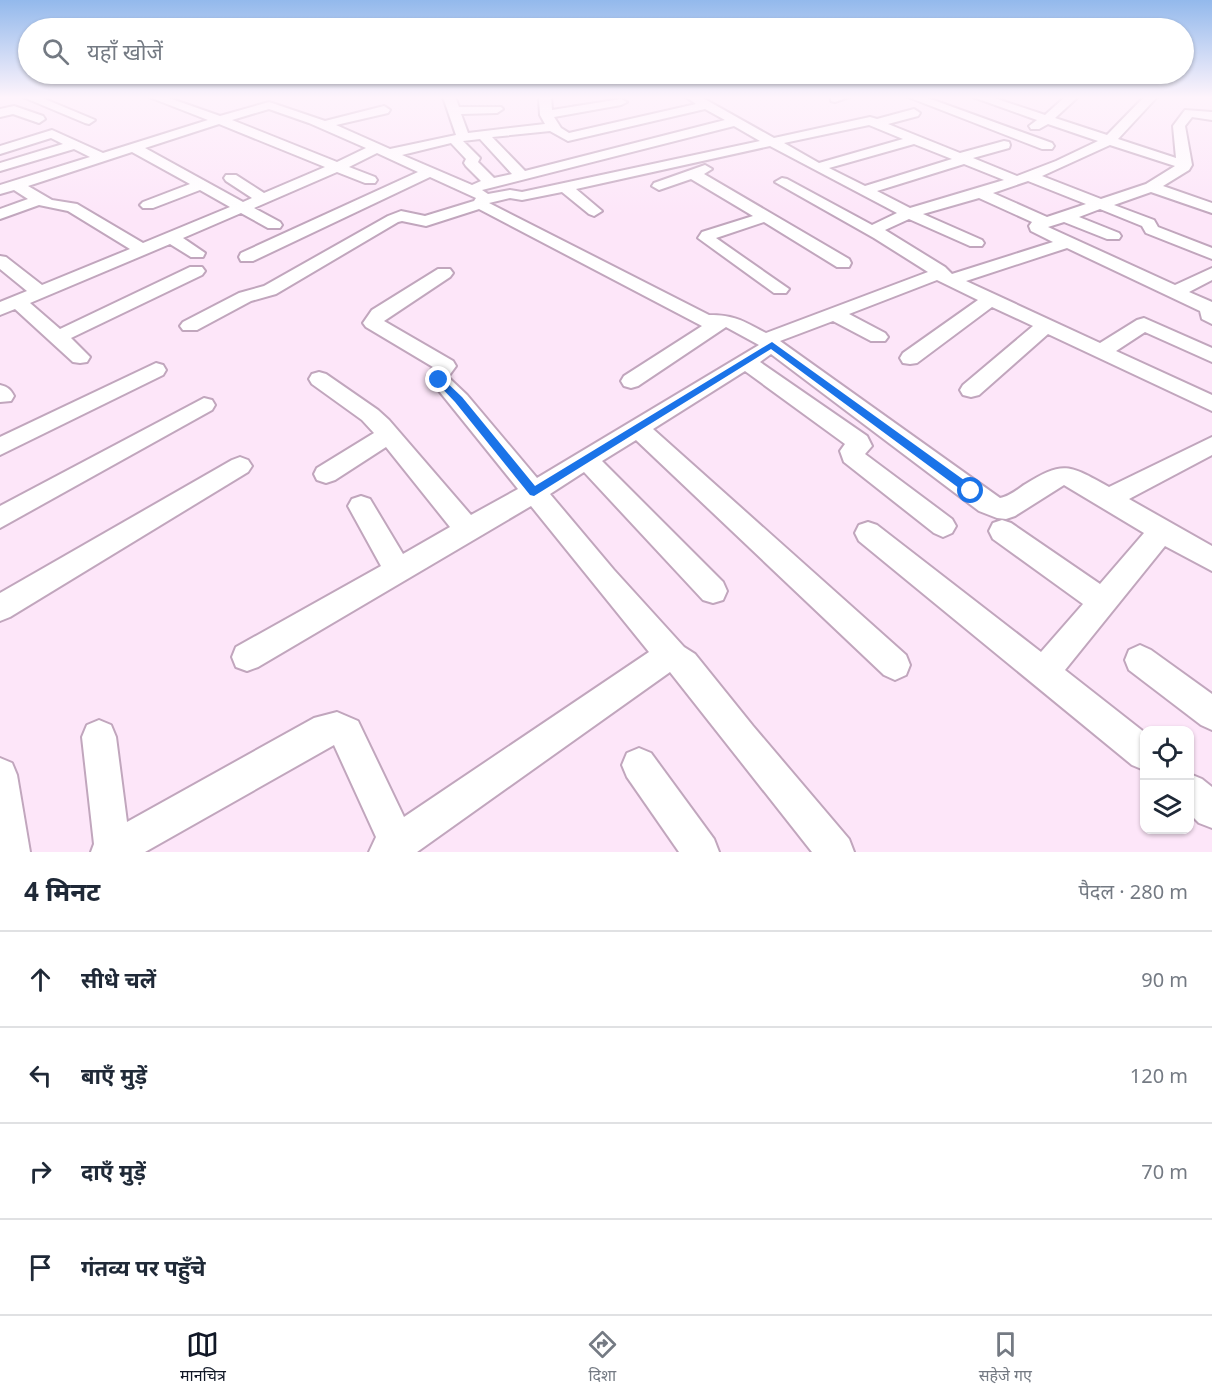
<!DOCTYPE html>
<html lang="hi">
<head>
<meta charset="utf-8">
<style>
	:root { --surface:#fff; --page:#f2f2f3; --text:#1f2937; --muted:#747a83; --line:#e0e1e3; --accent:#111827 }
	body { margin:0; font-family:"Noto Sans","Noto Sans Devanagari",sans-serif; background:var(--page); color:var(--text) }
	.controls { position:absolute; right:18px; bottom:18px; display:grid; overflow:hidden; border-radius:12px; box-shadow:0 2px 4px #0004 }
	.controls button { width:54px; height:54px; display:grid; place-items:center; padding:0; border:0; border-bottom:2px solid var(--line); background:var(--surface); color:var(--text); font:30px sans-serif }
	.stop { position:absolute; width:18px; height:18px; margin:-14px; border:4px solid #1a73e8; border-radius:50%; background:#fff }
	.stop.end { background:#1a73e8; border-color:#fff; box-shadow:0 2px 6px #0008 }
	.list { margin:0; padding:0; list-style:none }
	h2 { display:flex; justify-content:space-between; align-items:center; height:78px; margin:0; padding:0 24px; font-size:26px }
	h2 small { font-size:20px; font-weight:400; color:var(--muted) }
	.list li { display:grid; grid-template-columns:39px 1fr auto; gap:18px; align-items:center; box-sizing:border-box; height:96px; padding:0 24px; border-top:2px solid var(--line) }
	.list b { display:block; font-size:22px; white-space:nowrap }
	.list em { font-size:20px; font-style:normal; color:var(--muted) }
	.icon { flex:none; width:33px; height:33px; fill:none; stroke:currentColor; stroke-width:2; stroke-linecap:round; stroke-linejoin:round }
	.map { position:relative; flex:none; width:1212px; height:852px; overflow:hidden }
	.search { position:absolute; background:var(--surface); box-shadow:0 2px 4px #0004; left:18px; right:18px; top:18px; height:66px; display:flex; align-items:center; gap:15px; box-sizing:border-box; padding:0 21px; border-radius:33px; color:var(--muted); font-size:22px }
	.sheet { height:462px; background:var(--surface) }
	nav { display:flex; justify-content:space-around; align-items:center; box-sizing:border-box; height:84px; border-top:2px solid var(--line); background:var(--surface); font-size:16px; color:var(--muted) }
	nav a { display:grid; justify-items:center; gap:3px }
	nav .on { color:var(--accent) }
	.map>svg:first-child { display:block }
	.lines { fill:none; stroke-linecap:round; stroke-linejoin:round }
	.street-casing { stroke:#c1a6bd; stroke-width:4 }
	.street { fill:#fff; fill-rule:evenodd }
	.route { fill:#1a73e8 }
</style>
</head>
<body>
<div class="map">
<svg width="1212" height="852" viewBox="0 0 1212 852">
	<rect width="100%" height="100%" fill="#fde6f9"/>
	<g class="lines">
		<g class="street-casing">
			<g id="street">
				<path d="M23,97h17l55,23 -6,4 -4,-1z"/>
				<path d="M149,97h17l54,19 49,-14 56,19 59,-15 6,4 -2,3 -52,12 54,24 66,-14 -13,-38h12l4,10h42l2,2 -6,4 -36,1 7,19 77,-9 -5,-9 -1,-18h12l1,13 69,-11 6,3 -6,3 -67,12 7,11 8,5 127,-29 -10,-7h15l73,41 96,-21 7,2 37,-10 6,4 -2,3 -30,8 72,29 44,-12 5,1 1,3 -1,3 -36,10 44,18 39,-15 42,-20 -50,-17 -9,5h-8l-2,-3 8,-6 -64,-23h18l54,18 20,-18h13l-23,21 52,17 37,-38h13l-39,42 58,19 -3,-32 12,-16 27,2v8l-20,-3 -7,9 7,39 -3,5 -26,16 49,17v10l-61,-21 -37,13 40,15 4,7 54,21v11l-66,-26 -4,-7 -42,-17 -21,8 40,16 2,3 -2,3h-12l-43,-17 -16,5 127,58 37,-17v12l-23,12 23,10v22l-10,-5 -2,-8 -133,-63 -101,33 134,62 37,-23 7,-2 68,30v14l-67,-30 -29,19 96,44v16l-164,-77 -69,61 -8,2 -8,-2 -3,-5 3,-5 70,-59 -41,-19 -75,56 -7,1 -7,-1 -3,-5 3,-5 75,-53 -41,-20 -88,34 36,19 3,4 -3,4h-14l-38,-20 -53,20 220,157c8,-1 17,-8 24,-13 40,-25 45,-20 85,2l103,-50v18l-83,44 83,47v25l-47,-25 -100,124 79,62v38l-12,-5 -273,-224 -4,-8 4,-8 9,-3 9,3 164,127 42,-48 -90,-65 -4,-8 4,-8 9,-3 9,3 89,61 44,-51 -80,-48 -49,31 -9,3 -9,-1 -18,-7 -208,-157 -11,8 107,74 5,10 -7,8 87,65 4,7 -4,7 -9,4 -9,-4 -90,-71 -4,-11 5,-7 -100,-73 -92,58 253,226 4,10 -4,10 -11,5 -11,-5 -248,-235 -34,21 121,121 4,9 -4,9 -10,3 -10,-3 -119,-128 -34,22 64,76 70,77 11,7 58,72 96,113 5,13h-42l-142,-180 -253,180h-48l7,-15 -42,-92 -189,107h-54l3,-8 -12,-107 5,-12 12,-5 12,5 5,12 11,85 187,-104 23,-6 21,9 46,96 245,-165 -118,-146 -273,161 -11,4 -11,-4 -4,-10 4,-10 145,-81 -33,-60 4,-7 9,-3 9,3 33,55 47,-27 -64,-80 -51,33 -9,3 -9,-3 -3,-6 3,-6 57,-35 -12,-13 -50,-36 -3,-5 3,-5 7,-2 7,2 52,36 11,10 82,95 47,-26 -91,-113 6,-9 -67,-40 -3,-4 9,-13 66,-41h12l3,4 -3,4 -66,44 69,40 3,5 -8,11 19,18 70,83 222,-133 -33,-18 -88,59 -7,2 -7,-2 -3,-5 3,-5 78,-50 -223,-117 -53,17 -24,-5 -4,1 -122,72 -25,7 -54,29h-14l-3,-4 3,-4 56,-29 25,-7 124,-70 13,-5 24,5 49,-15 2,-3 -46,-21 -177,84h-12l-2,-4 2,-4 177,-81 -41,-19 -28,14 26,10 2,3 -2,3h-10l-28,-11 -83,36 26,14 2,3 -2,3h-12l-27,-15 -58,25 22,15 -2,4h-12l-21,-13 -140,59 30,26 130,-62h12l3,4 -3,4 -131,63 19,19 -3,5 -7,1 -7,-1 -58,-53 -15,6v-13l27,-11 -27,-22v-13l6,1 36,28 88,-36 -62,-38 -29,-6 -39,14v-10l28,-10 -14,-9 -14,4v-9l90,-28 -16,-8 -74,22v-8l63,-19 -12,-6 -51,16v-8l52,-16 51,23 105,-33zM269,109l40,14 57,25 -29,14 -105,-42zM705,109l20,11 -200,51 -33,-34 58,-6 18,10zM219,124l106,43 -61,26 -28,-18h-10l-2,3 2,3 26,17 -9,4 -98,-54zM869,125l34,14 -84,24 -35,-20zM734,126l26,15 -238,51 -12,-2 -22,4 -6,-4zM480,139l32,35 -18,4 -16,-16 2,-4 -17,-17zM451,143l15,16 -2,4 2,3 15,15 -9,4 -70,-30zM914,144l38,15 -87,27 -36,-18zM1110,145l65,21 -29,18 -45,15 -59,-23zM770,146l127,67 -25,12 -85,-46 -5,-1 -7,4 99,56 54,34 -162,61c-23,-12 -31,-18 -57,-18l-220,-112 21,-5 12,2 40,-8 27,22 5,2 8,-5 -26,-22zM132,152l58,32 -47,18 -3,3 3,3h10l47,-18 30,17 -87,36 -66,-39 -25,-4 -24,-14zM964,164l40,16 -94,28 -33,-17zM1028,181l58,23 -39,13 -54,-24zM979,198l53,24 -3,4 2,5 22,11 -101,32 -7,-7 -60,-37 24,-11 61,27h12l2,-3 -2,-3 -59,-26z"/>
				<path d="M831,97h18l-14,5 -4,-1z"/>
				<path d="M908,97h17l127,46 2,3 -2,3h-10z"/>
				<path d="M14,106l29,10 2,3 -6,4 -26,-9 -13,3v-8z"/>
				<path d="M705,165l7,4 -8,5 145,85 2,4 -2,4h-12l-73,-45 -48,16 73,51 -3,4h-12l-76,-55 4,-6 51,-16 -62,-37 -32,11 -7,-4 2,-3z"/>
				<path d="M156,363l7,2 3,5 -3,5 -163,80v-18z"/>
				<path d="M0,385c8,2 10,4 14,11l-3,5 -11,1z"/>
				<path d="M204,398l8,2 3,5 -3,5 -212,118v-22z"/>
				<path d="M240,457l8,3 4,6 -4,6 -238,145 -10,4v-28l232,-133z"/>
				<path d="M1140,645l11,5 61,44v36l-11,-5 -72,-55 -4,-10 4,-10z"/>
				<path d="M639,748l12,5 63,86 5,13h-40l-52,-75 -5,-12 5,-12z"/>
				<path d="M0,758l12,5 5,12 13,77h-30z"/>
				<path d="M1190,774l12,5 10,8v41l-13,-5 -9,-9z"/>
			</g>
		</g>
		<use href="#street" class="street"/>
	</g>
	<linearGradient id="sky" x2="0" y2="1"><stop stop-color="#93b9ec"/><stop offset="0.45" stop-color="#fef4fc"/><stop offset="1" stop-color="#fef4fc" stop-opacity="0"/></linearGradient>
	<rect width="1212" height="216" fill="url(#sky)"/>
	<path class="route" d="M772,342l203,146v6h-8l-196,-145 -237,147 -4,-1 -75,-93 -21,-22 8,-2 20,19 73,89z"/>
</svg>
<div class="controls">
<button><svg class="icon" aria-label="locate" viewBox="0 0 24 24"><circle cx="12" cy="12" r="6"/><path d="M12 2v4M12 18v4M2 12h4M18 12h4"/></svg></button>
<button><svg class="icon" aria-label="layers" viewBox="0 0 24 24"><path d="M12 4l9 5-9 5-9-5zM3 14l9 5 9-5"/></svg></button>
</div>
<div class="stop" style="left:971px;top:491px"></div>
<div class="stop end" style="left:439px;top:380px"></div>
<div class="search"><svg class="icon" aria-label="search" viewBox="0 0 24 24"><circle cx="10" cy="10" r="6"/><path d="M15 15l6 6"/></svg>यहाँ खोजें</div>
</div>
<section class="sheet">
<h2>4 मिनट<small>पैदल · 280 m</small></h2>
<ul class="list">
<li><svg class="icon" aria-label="ahead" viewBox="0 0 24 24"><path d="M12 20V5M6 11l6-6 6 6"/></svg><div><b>सीधे चलें</b></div><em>90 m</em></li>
<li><svg class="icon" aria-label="left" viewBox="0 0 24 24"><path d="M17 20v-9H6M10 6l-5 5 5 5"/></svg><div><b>बाएँ मुड़ें</b></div><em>120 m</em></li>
<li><svg class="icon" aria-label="right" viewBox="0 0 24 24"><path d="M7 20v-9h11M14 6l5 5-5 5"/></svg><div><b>दाएँ मुड़ें</b></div><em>70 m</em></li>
<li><svg class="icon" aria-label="arrive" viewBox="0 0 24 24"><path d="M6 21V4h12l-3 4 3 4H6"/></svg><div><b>गंतव्य पर पहुँचे</b></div></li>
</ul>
</section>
<nav>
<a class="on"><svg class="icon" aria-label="map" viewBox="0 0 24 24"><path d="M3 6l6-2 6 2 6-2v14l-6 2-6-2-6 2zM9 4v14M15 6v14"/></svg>मानचित्र</a>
<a><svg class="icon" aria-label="directions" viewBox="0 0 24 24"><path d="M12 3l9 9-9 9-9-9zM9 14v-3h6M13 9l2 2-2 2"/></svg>दिशा</a>
<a><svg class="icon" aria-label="saved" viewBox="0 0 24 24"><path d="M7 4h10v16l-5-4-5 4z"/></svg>सहेजे गए</a>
</nav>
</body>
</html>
